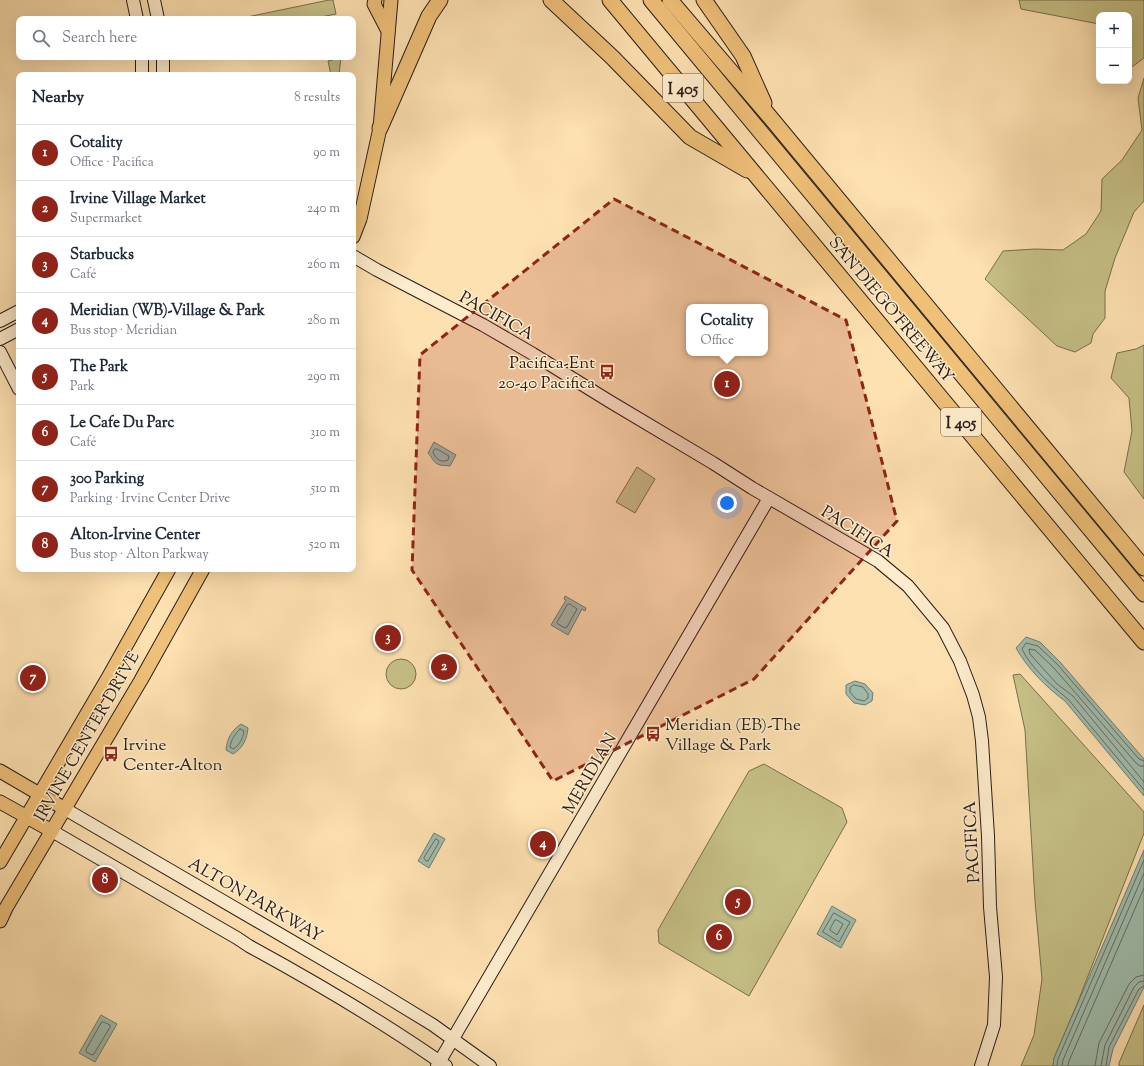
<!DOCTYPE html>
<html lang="en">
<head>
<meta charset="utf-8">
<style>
	:root { --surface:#fff; --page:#f2f2f3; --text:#1f2937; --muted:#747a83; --line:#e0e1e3; --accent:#8f2418 }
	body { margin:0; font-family:"Sorts Mill Goudy",serif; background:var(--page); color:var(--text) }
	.controls { position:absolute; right:12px; top:12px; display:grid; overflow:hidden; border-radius:8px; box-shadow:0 4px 16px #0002 }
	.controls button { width:36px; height:36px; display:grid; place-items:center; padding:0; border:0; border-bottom:1px solid var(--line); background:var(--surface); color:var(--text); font:20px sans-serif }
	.you { position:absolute; left:727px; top:503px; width:14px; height:14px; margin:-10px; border:3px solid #fff; border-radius:50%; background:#1a73e8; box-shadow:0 0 0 6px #1a73e833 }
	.badge { display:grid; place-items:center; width:26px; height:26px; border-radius:50%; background:var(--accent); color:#fff; font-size:13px; font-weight:700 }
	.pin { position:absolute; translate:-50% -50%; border:2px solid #fff; box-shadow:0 1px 4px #0006 }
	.popup { position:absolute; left:686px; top:304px; width:82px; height:52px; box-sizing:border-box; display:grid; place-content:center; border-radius:8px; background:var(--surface); filter:drop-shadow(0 1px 3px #0005); font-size:13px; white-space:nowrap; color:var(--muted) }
	.popup b { font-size:15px; color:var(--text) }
	.popup::after { content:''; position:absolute; left:50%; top:100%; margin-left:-8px; border:8px solid transparent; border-top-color:var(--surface) }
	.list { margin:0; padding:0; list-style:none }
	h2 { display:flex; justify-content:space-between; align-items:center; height:52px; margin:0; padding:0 16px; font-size:17px }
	h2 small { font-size:13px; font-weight:400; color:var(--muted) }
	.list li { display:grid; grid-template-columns:26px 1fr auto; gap:12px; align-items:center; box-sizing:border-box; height:56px; padding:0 16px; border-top:1px solid var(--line) }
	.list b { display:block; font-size:15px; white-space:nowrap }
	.list p { margin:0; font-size:13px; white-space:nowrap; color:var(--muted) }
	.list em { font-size:13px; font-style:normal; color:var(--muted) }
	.icon { flex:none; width:22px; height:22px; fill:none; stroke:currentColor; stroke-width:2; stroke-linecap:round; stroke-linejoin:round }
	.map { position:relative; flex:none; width:1144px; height:1066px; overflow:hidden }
	.search { position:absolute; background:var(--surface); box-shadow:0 4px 16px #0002; left:16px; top:16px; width:340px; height:44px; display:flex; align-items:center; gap:10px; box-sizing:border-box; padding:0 14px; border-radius:8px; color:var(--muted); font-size:15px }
	.panel { position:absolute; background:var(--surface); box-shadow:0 4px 16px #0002; left:16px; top:72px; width:340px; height:500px; border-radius:8px }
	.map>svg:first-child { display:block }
	.green { fill:#c6c187; stroke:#786f50 }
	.water { fill:#a0bdae; stroke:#707d72 }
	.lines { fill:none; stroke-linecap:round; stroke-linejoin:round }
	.shore { stroke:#646d64; stroke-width:1 }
	.secondary-casing { stroke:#291d19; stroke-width:14 }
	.primary-casing { stroke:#291d19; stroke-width:15 }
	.highway-casing { stroke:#291d19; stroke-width:17 }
	.secondary { stroke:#feeccc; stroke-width:12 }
	.primary { stroke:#efc078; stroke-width:13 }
	.highway { stroke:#efc078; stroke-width:15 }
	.marked { fill:#8f2418; fill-opacity:0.2; stroke:#8f2418; stroke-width:3; stroke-dasharray:8 5; stroke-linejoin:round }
	.labels { text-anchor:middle; stroke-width:3; stroke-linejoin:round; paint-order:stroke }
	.shield { fill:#feeccc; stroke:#695b4f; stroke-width:1 }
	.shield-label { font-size:16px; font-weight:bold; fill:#291d19 }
	.street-label { font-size:17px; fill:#291d19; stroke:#feeccc }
	.poi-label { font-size:17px; fill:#291d19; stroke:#feeccc; text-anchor:start }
</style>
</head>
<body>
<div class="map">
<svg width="1144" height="1066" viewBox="0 0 1144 1066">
	<rect width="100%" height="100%" fill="#fee1b1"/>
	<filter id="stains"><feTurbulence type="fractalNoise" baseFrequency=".005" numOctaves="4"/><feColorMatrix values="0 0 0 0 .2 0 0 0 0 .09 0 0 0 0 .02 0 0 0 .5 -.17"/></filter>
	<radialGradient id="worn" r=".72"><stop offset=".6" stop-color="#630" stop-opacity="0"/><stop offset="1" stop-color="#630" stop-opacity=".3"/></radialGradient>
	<g class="green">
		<path d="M329,0h4l3,14 -26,5h-62l-1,-2z"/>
		<path d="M1019,0h125v58l-15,11v-54h-30v9l-78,-15z"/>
		<path d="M332,57h9l-2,18h-8l-3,-14 5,-1z"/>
		<path d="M1144,78v123l-10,11 -19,46 -10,33v27l-12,16 -2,9 -16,9 -18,-6 -72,-67 18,-28 32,-2 28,1 23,-16 15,-23 1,-32 20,-19 20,-30 -4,-32z"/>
		<path d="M1144,345v154l-20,-27 8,-41 -3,-33 -18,-20 6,-25 19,-4z"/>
		<path d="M637,467l18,12 -20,34 -19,-11z"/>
		<circle cx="401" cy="674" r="15"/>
		<path d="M1020,674l124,138v21l-67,171 -23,54 -1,8h-32l13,-31 8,-56 -7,-78 -10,-171 -12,-55z"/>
		<path d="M764,764l78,44 5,14 -98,174 -90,-53 -1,-13 91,-159z"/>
		<path d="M1144,1005v61h-25v-3z"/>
	</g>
	<g class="water">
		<path d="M434,442l22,13 -6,11c-4,-1 -7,0 -10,-1 -7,-2 -8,-8 -12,-12z"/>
		<path d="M565,596l21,12 -1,3 -3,-2 -14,26 -17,-10 15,-25 -2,-1z"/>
		<path d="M1026,637l14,5 20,20 84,97v37l-79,-95c-19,-14 -37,-32 -49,-53z"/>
		<path d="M855,681l10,3 8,9 -1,8 -7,4 -11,-2 -8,-9v-9z"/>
		<path d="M241,724l7,4c-1,11 -5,20 -15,26l-7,-4c1,-12 6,-20 15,-26z"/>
		<path d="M434,833l11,6 -16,29 -11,-7z"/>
		<path d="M1144,850v137l-31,62 -4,17h-56l1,-8z"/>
		<path d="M832,906l24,14 -15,28 -24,-14z"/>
		<path d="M101,1015l16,9 -22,38 -16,-9z"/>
	</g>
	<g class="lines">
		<g class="shore">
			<path d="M435,449h2l12,7 -1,4c-7,3 -12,0 -15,-8z"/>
			<path d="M568,604h2l7,5 -10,18 -2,1 -7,-4 -1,-1z"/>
			<path d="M854,685l9,2 5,7v4l-4,3 -8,-2 -6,-7v-4z"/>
			<path d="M240,729l4,2c-1,7 -5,15 -11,18l-3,-2c1,-7 5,-13 10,-18z"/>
			<path d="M1144,761l-5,-2 -82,-95 -19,-18 -12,-3 -4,6c8,18 31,38 46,50l76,91"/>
			<path d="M1144,766h-4l-4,-3 -82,-95 -19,-18 -6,-1 1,5 27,30 16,12 71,86"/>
			<path d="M436,839l2,1 1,2 -11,19h-2l-2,-3z"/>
			<path d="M834,913l16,9 -11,20 -16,-10z"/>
			<path d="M835,920h2l6,4 -6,11 -7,-5z"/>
			<path d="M102,1022h2l6,3v2l-16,27 -2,1 -6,-3v-2z"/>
			<path d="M1057,1066l1,-7 86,-199"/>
			<path d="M1062,1066l1,-6 81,-187"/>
			<path d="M1068,1066l1,-5 75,-173"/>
			<path d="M1095,1066l4,-23 30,-59 7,-7 8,-2"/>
			<path d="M1101,1066l4,-21 29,-58 5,-5 5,-1"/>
			<path d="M1106,1066l3,-19 30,-58 5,-3"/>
		</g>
		<g class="secondary-casing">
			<g id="secondary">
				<path d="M133,0l4,19"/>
				<path d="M154,0l4,19"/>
				<path d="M142,57v18"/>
				<path d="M163,57v18"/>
				<path d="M353,256l24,14 106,55 50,29 76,47 104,62 39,25 126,73 30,25 35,42 17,33 13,34 6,22 3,24 6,95 2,71 6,70 -2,48 -13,41"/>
				<path d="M0,321l19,-10"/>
				<path d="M0,339l19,-10"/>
				<path d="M0,352l19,37"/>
				<path d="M65,809l314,183 54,33 57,41"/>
				<path d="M52,831l185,107 12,8c68,37 134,76 197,120"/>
				<path d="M437,1066l332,-568"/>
			</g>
		</g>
		<g class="primary-casing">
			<g id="primary">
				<path d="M375,0l-1,4 14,27"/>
				<path d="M353,237l7,-18 20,-91 11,-128"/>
				<path d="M0,771l65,38"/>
				<path d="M0,802l52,29"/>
				<path d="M0,862l109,-186 60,-107"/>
				<path d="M0,921l6,-13 135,-228 62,-111"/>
			</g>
		</g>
		<g class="highway-casing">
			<g id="highway">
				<path d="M551,0l61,57 78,80 57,33"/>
				<path d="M610,0l534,642"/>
				<path d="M651,0l493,594"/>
				<path d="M670,0l100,117 374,451"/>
				<path d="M704,0l39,56 21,47"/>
				<path d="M380,128l49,-112 11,-16"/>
			</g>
		</g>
		<use href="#secondary" class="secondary"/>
		<use href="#primary" class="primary"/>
		<use href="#highway" class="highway"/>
	</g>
	<path class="marked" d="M614,199l232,121 51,201 -143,158 -201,102 -141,-211 8,-215z"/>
	<defs>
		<g id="bus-bare" transform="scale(1.2)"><path d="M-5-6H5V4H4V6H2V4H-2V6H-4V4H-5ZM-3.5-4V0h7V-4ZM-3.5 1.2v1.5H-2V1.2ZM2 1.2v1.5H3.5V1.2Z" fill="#8f2418" stroke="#feeccc" stroke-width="2.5" paint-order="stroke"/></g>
	</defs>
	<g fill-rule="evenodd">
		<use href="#bus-bare" x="607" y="372"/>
		<use href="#bus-bare" x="653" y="734"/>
		<use href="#bus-bare" x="111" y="754"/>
	</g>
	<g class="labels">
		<g class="shield">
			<rect x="663" y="74" width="40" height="28" rx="3"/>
			<rect x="941" y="408" width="40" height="28" rx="3"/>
		</g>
		<g class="shield-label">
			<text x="683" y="94">I 405</text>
			<text x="961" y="428">I 405</text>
		</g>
		<g class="street-label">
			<text transform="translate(892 309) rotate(50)" y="6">SAN DIEGO FREEWAY</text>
			<text transform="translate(497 315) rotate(29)" y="6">PACIFICA</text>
			<text transform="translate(858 531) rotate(32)" y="6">PACIFICA</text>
			<text transform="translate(86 736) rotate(-60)" y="6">IRVINE CENTER DRIVE</text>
			<text transform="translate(589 773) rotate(-60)" y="6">MERIDIAN</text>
			<text transform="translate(971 842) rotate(-93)" y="6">PACIFICA</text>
			<text transform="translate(256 899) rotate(30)" y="6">ALTON PARKWAY</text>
		</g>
		<g class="poi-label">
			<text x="595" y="368" text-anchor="end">Pacifica-Ent<tspan x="595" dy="20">20-40 Pacifica</tspan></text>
			<text x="665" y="730">Meridian (EB)-The<tspan x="665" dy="20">Village &amp; Park</tspan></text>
			<text x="123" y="750">Irvine<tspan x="123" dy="20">Center-Alton</tspan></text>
		</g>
	</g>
	<rect width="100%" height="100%" filter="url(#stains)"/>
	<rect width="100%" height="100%" fill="url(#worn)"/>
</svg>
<div class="controls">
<button>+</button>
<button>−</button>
</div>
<div class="you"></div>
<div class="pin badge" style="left:727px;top:384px">1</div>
<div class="popup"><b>Cotality</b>Office</div>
<div class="pin badge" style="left:444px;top:667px">2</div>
<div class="pin badge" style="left:388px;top:638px">3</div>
<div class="pin badge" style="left:543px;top:844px">4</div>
<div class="pin badge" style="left:738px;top:902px">5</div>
<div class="pin badge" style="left:719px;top:937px">6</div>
<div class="pin badge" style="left:33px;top:678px">7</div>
<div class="pin badge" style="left:105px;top:880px">8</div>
<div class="search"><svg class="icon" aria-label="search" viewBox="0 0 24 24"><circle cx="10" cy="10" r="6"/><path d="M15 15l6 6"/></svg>Search here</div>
<section class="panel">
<h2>Nearby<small>8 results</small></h2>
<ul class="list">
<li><span class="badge">1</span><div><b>Cotality</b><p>Office · Pacifica</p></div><em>90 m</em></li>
<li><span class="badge">2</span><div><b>Irvine Village Market</b><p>Supermarket</p></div><em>240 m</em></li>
<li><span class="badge">3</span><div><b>Starbucks</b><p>Café</p></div><em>260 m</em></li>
<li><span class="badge">4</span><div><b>Meridian (WB)-Village &amp; Park</b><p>Bus stop · Meridian</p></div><em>280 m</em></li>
<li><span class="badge">5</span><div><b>The Park</b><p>Park</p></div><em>290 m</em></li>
<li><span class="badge">6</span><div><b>Le Cafe Du Parc</b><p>Café</p></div><em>310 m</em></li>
<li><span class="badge">7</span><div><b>300 Parking</b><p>Parking · Irvine Center Drive</p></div><em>510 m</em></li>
<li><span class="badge">8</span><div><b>Alton-Irvine Center</b><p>Bus stop · Alton Parkway</p></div><em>520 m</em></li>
</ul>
</section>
</div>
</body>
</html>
